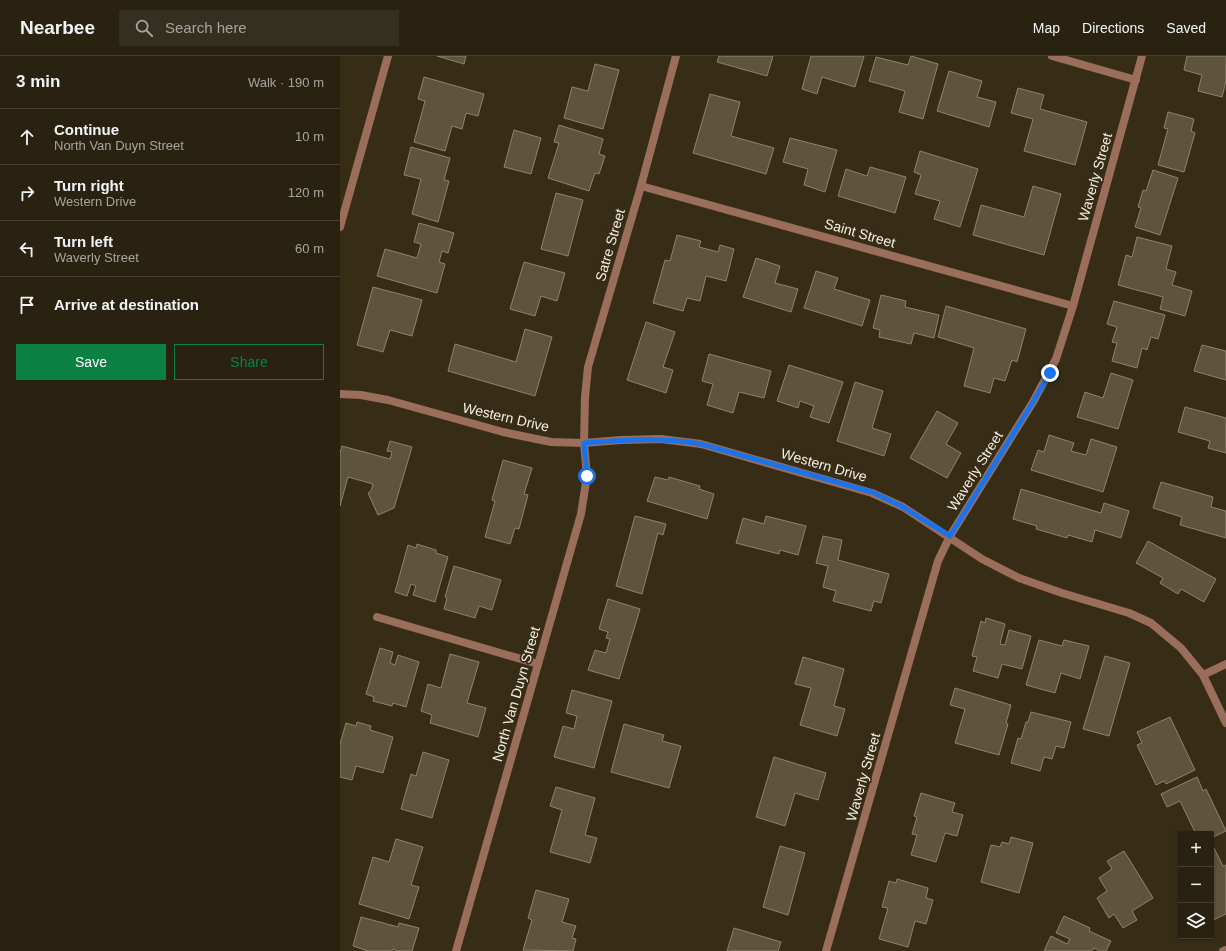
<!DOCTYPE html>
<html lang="en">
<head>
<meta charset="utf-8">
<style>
	:root { --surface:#292211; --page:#352f1f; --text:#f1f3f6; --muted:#a5a49f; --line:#453f31; --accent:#0b8043 }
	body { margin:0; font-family:Arial,sans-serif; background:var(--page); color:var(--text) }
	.controls { position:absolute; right:12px; bottom:12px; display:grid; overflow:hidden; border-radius:0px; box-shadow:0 1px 3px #0004 }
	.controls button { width:36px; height:36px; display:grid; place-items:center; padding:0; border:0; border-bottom:1px solid var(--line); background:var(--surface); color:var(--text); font:20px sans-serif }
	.stop { position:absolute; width:12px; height:12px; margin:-9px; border:3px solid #1a73e8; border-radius:50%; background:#fff }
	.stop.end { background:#1a73e8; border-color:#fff; box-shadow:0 1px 4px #0008 }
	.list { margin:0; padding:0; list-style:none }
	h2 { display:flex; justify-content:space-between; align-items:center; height:52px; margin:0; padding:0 16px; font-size:17px }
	h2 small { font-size:13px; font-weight:400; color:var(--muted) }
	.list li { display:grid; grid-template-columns:26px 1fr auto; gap:12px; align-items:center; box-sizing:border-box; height:56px; padding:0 16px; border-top:1px solid var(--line) }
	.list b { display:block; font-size:15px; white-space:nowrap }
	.list p { margin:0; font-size:13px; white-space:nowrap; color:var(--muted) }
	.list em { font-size:13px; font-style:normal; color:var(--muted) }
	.actions { display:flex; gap:8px; padding:12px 16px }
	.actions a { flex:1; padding:9px 0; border:1px solid var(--accent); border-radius:0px; text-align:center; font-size:14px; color:var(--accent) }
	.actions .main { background:var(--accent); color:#fff }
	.icon { flex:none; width:22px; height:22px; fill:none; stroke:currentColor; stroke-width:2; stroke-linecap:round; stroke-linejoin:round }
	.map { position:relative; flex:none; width:886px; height:895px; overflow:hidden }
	header { display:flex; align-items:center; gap:24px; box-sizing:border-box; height:56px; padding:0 20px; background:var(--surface); border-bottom:1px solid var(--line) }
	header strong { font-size:19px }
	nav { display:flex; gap:22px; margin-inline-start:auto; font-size:14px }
	.search { width:280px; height:36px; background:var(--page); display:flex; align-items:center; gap:10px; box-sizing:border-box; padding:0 14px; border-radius:0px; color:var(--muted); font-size:15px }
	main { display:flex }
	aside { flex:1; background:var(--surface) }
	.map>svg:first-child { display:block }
	.building { fill:#5e533c; stroke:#8e836a }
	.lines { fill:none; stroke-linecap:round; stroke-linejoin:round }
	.street { stroke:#9b6d5b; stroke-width:8 }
	.route { stroke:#1a73e8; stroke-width:5 }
	.labels { text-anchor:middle; stroke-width:3.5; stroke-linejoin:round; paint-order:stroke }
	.street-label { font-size:14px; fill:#f6efe2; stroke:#372d17 }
</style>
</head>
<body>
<header>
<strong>Nearbee</strong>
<div class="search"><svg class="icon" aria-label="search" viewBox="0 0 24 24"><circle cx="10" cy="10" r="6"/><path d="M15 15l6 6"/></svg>Search here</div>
<nav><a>Map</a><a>Directions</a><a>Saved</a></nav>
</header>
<main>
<aside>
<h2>3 min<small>Walk · 190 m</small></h2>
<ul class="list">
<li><svg class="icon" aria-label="ahead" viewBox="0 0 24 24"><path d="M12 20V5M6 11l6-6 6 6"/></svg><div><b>Continue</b><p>North Van Duyn Street</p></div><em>10 m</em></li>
<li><svg class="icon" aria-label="right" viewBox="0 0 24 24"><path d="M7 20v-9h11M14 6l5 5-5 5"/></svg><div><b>Turn right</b><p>Western Drive</p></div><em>120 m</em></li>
<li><svg class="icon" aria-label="left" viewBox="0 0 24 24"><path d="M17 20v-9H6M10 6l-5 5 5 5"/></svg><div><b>Turn left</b><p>Waverly Street</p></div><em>60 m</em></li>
<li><svg class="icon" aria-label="arrive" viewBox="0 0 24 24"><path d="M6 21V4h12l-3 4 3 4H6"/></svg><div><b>Arrive at destination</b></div></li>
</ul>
<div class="actions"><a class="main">Save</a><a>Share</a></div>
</aside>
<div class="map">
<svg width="886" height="895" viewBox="0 0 886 895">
	<rect width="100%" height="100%" fill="#372d17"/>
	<g class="building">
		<path d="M97,0h29l-2,8z"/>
		<path d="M379,0h54l-6,20 -50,-14z"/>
		<path d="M471,0h53l-9,31 -33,-10 -5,17 -15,-5z"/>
		<path d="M571,0l27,8 -15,55 -24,-7 6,-21 -36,-10 7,-24 32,8z"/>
		<path d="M847,0h39v25l-4,16 -24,-6 4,-16 -18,-5z"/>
		<path d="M255,8l24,6 -16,59 -39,-11 8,-31 16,4z"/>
		<path d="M609,15l33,10 -5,16 19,5 -7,25 -52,-16z"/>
		<path d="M84,21l60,17 -6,22 -12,-3 -4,16 -10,-3 -7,25 -31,-9 11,-41 -7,-2z"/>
		<path d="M678,32l26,7 -4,14 47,13 -12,43 -51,-14 9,-32 -22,-6z"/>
		<path d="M370,38l30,8 -9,34 43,12 -8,26 -73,-21z"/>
		<path d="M828,56l26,7 -3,12 4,2 -11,39 -26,-7 10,-36 -4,-1z"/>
		<path d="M219,69l44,14 -4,15 6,2 -6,18 -4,-1 -6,18 -41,-13 11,-35 -5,-1z"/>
		<path d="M174,74l27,8 -10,36 -27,-7z"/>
		<path d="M450,82l47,12 -12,42 -21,-7 4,-16 -25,-7z"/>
		<path d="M71,91l39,11 -6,22 5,1 -11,41 -26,-8 9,-35 -17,-4z"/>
		<path d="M580,95l58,18 -18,58 -26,-8 6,-18 -25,-7 6,-19 -7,-3z"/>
		<path d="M530,111l36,10 -11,36 -57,-17 8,-27 21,7z"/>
		<path d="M813,114l25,8 -18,57 -25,-8 6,-19 -3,-1 5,-17 3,1z"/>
		<path d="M693,130l28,8 -17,61 -71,-20 8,-30 43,12z"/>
		<path d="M216,137l27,7 -15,56 -27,-7z"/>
		<path d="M79,167l35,10 -6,20 -6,-2 -3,11 6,2 -8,29 -60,-17 8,-27 32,9 4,-14 -7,-2z"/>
		<path d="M337,179l24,6 -2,6 19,5 2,-7 14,4 -8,32 -20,-5 -6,25 -13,-3 -4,13 -30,-8 12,-43 5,1z"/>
		<path d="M797,181l35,9 -6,23 10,3 -4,13 20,6 -7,25 -25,-7 3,-12 -45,-12 8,-30 6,2z"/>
		<path d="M416,202l24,8 -5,17 23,6 -7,23 -48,-15z"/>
		<path d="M184,206l41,11 -8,28 -16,-5 -6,20 -25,-7z"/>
		<path d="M476,215l22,7 -4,11 36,11 -8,26 -58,-18z"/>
		<path d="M33,231l49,13 -10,36 -22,-6 -7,22 -26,-7z"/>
		<path d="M541,239l25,6 -1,6 34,8 -5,23 -20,-5 -3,11 -32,-7 1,-7 -7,-2z"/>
		<path d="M774,245l51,14 -7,24 -7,-2 -4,13 -5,-2 -5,20 -25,-7 5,-18 -5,-1 5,-15 -10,-3z"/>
		<path d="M606,250l80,23 -9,33 -5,-2 -7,21 -11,-3 -4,15 -26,-7 10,-38 -36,-11z"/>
		<path d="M306,266l29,10 -12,35 10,3 -7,23 -39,-13z"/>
		<path d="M185,273l27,8 -17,59 -87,-25 7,-27 61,18z"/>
		<path d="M862,289l24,6v29l-32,-9z"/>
		<path d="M369,298l62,17 -7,27 -25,-6 -6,21 -26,-8 6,-21 -11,-3z"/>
		<path d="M449,309l54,17 -14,41 -19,-6 4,-11 -14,-5 -2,7 -21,-7z"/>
		<path d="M771,317l22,7 -15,49 -41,-12 8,-25 18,6z"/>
		<path d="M515,326l28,9 -11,37 19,6 -7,22 -47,-15z"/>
		<path d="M845,351l41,11v35l-18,-5 2,-7 -32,-9z"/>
		<path d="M597,355l21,12 -12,21 15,9 -14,25 -37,-20z"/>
		<path d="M709,379l25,8 -3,8 15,4 5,-16 26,8 -14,45 -72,-22 7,-20 6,2z"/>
		<path d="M50,385l22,6 -18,61 -16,7 -10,-22 3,-2 2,-7 -25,-7 -8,29v-53l2,-7 48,13 2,-7 -5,-1z"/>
		<path d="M163,404l29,8 -8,26 4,1 -9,34 -4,-1 -5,16 -25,-7 10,-36 -3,-1z"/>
		<path d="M315,421l13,3 1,-3 31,9 -1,3 15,5 -7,25 -60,-18z"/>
		<path d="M821,426l52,15 -2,10 15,4v27l-46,-13 2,-8 -29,-9z"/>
		<path d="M681,433l80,24 3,-10 25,8 -8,27 -26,-8 -3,12 -24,-7 -1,3 -31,-9 1,-3 -24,-7z"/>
		<path d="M295,460l31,8 -3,11 -5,-2 -16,61 -26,-8z"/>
		<path d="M426,460l40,10 -8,29 -18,-5 -1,4 -43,-11 7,-25 21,6z"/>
		<path d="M483,480l19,4 -4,20 51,14 -8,29 -7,-2 -3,10 -38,-10 3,-10 -13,-4 5,-21 -12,-3z"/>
		<path d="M808,485l68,38 -12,23 -23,-13 -3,5 -18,-11 3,-5 -27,-15z"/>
		<path d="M77,488l19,6v3l12,4 -13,45 -22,-7 3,-9 -5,-2 -4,12 -12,-4 13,-47 8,3z"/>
		<path d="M114,510l47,14 -9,30 -13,-4 -4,12 -31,-9 3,-11 -2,-1z"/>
		<path d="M268,543l32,10 -21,70 -31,-9 7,-20 11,3 4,-14 -4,-1 2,-6 -9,-3z"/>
		<path d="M646,562l19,6 -5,20 5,1 4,-15 22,6 -9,33 -20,-5 -4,14 -25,-7 4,-14 -5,-1 9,-35 4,2z"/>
		<path d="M699,584l23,6 2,-6 25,6 -9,33 -19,-6 -6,20 -29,-8z"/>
		<path d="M40,592l13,4 -3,11 5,2 3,-10 21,7 -13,45 -13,-4 -1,3 -19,-5 1,-4 -8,-3z"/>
		<path d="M110,598l29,8 -12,41 19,5 -8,29 -48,-14 2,-8 -11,-4 7,-27 13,4z"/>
		<path d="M765,600l25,7 -21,73 -26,-7z"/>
		<path d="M463,601l41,12 -10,37 11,3 -8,27 -37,-11 11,-37 -16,-4z"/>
		<path d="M615,632l56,17 -5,18 2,1 -9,31 -44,-12 10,-34 -15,-4z"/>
		<path d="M232,634l40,11 -18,67 -40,-11 9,-31 11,3 3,-13 -11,-3z"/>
		<path d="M691,656l40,10 -7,26 -8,-2 -4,13 -8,-2 -4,14 -29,-8 7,-25 3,1 5,-17h2z"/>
		<path d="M830,661l25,53 -29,14 -2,-3 -8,4 -19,-40 5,-2 -5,-11z"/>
		<path d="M17,666l14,4 -1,4 23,7 -10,36 -27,-7 -4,14 -12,-3v-33l6,-21 10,3z"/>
		<path d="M284,668l40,11 -2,6 19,5 -12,42 -58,-16z"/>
		<path d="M83,696l26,8 -17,58 -31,-9 10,-35 5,2z"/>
		<path d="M434,701l52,16 -8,27 -23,-7 -10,33 -29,-9z"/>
		<path d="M857,721l6,14 3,-2 20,42 -15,7v-4h-15l-16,-33 -13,6 -6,-13z"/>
		<path d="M216,731l39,11 -10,37 12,3 -7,25 -40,-11 12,-42 -12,-4z"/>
		<path d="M581,737l34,10 -3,9 11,3 -6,21 -12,-3 -9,29 -25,-7 6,-20 -5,-1 5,-17 -3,-1z"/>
		<path d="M671,781l22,6 -14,50 -38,-11 10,-37 9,2 2,-5 7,2z"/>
		<path d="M56,783l27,8 -12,38 8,2 -10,32 -50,-15 14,-47 16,5z"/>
		<path d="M872,788l11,22 3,-1v49l-15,7v-76z"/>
		<path d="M440,790l25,7 -17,62 -25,-8z"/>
		<path d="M784,795l29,47 -21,13 5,9 -14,8 -9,-14 -5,4 -12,-20 10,-7 -8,-13 13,-9 -5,-8z"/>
		<path d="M557,823l31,9 -2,10 7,2 -7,24 -11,-3 -7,26 -29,-8 9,-31 -6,-1 7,-26 7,2z"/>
		<path d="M196,834l33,9 -7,23 14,4 -4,12 4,1 -3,12 -50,-1 9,-30 -4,-2z"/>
		<path d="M724,860l26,12 -1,3 22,10 -5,10h-6l-6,-3 -2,3h-48l7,-15 16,8 3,-5 -14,-6z"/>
		<path d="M21,861l37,10 1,-4 20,5 -7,23h-14l-5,-2 -1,2h-24l-15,-5z"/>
		<path d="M394,872l47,14 -3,9h-51z"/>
	</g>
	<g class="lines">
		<g class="street">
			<path d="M712,0l84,24"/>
			<path d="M301,130l432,120"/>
			<path d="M0,171l48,-171"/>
			<path d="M0,338l21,1 27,5 115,32 48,10 33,1 37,-3 40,-1 40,5 171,49 31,14 79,52 37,19 43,15 67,20 22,10 30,25 22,27 23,48"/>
			<path d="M37,561l161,47"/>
			<path d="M863,619l23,-11"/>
			<path d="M116,895l125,-437 6,-38 -3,-33 1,-46 3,-30 53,-181 35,-130"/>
			<path d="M486,895l112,-390 12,-25 83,-134 23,-43 17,-53 69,-250"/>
			<path d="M883,895l3,-1"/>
		</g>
	</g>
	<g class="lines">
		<path class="route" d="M247,420l-3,-33c39,-3 78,-6 117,1l171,48 31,15 47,29 83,-134 17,-29"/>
	</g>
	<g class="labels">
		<g class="street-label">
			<text transform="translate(755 121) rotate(-74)" y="5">Waverly Street</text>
			<text transform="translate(520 177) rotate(16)" y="5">Saint Street</text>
			<text transform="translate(270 189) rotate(-74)" y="5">Satre Street</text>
			<text transform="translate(166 361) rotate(13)" y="5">Western Drive</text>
			<text transform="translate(484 409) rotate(16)" y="5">Western Drive</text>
			<text transform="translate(635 415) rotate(-58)" y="5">Waverly Street</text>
			<text transform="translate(176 638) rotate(-74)" y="5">North Van Duyn Street</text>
			<text transform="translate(523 721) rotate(-74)" y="5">Waverly Street</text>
		</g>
	</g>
</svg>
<div class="controls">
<button>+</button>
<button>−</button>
<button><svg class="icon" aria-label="layers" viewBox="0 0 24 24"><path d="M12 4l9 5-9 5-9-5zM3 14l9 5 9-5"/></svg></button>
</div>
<div class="stop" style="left:247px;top:420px"></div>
<div class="stop end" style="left:710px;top:317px"></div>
</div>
</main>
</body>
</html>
